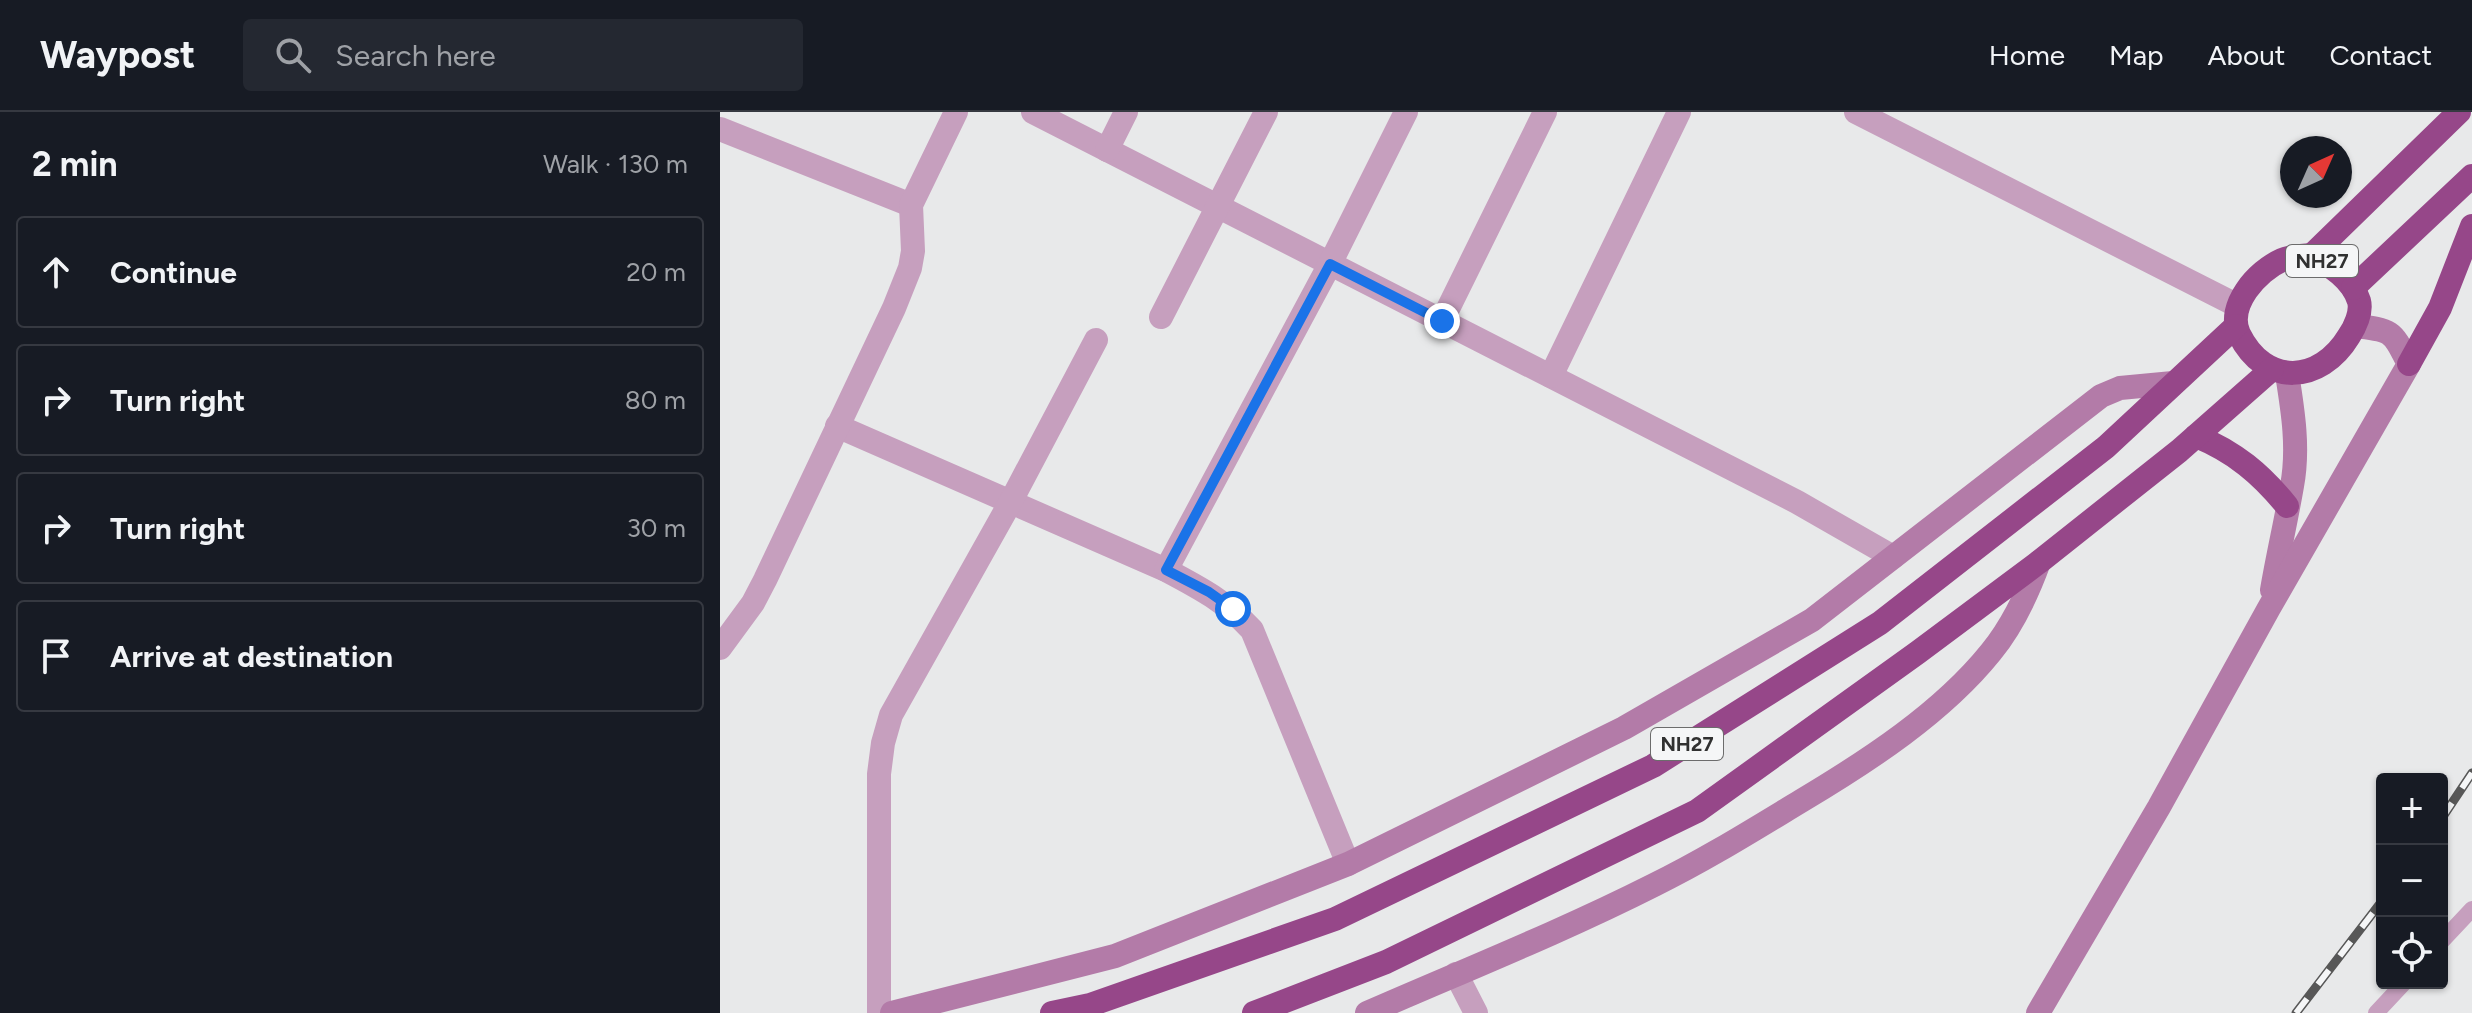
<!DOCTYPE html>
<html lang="en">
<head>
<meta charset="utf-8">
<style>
	:root { --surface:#171b24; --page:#242831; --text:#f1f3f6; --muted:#9ea1a6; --line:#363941 }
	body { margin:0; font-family:Figtree,sans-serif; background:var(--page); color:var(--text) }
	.controls { position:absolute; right:24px; bottom:24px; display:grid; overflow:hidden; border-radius:8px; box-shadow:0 2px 6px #0004 }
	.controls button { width:72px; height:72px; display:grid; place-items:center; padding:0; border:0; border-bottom:2px solid var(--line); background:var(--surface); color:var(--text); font:40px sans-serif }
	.compass { position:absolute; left:1560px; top:24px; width:72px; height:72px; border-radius:50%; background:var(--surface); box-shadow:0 2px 6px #0004; rotate:45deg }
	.stop { position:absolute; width:24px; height:24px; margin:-18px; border:6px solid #1a73e8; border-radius:50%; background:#fff }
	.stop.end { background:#1a73e8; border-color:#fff; box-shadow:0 2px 8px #0008 }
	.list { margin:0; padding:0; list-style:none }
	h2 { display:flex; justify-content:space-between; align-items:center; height:104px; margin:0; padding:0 32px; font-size:34px }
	h2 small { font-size:26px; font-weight:400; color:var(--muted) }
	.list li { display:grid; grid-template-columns:52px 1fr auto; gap:24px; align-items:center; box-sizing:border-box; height:112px; margin:0 16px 16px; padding:0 16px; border:2px solid var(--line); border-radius:8px }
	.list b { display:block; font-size:30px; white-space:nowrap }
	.list em { font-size:26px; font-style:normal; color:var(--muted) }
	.icon { flex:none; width:44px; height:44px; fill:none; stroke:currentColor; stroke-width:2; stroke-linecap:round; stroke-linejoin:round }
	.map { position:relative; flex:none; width:1752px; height:901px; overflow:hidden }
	header { display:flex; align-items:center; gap:48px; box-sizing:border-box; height:112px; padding:0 40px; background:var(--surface); border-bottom:2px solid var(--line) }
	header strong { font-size:38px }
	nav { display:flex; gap:44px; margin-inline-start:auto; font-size:28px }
	.search { width:560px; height:72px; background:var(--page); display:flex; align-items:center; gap:20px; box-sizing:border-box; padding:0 28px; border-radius:8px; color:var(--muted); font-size:30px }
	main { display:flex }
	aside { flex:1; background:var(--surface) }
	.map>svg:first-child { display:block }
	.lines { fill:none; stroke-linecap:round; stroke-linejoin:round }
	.lane { stroke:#c69fbe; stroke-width:16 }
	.street { stroke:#c69fbe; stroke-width:24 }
	.secondary { stroke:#b37ba8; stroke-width:24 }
	.highway { stroke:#964789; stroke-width:24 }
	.rail-casing { stroke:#575757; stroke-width:9 }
	.rail { stroke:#f5f6f7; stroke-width:6; stroke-dasharray:18; stroke-linecap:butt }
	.route { stroke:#1a73e8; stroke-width:10 }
	.labels { text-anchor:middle; stroke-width:6; stroke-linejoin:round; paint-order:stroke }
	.shield { fill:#f5f6f7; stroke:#6c6c6c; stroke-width:2 }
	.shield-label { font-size:20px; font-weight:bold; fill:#313131 }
</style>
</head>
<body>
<header>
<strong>Waypost</strong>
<div class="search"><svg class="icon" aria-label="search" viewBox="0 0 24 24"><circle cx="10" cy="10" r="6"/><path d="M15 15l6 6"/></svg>Search here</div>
<nav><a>Home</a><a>Map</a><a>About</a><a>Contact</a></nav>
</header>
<main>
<aside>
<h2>2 min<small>Walk · 130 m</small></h2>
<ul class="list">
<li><svg class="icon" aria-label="ahead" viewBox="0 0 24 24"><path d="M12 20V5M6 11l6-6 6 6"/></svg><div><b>Continue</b></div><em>20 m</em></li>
<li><svg class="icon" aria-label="right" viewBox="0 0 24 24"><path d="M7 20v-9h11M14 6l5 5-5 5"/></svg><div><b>Turn right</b></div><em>80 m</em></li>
<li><svg class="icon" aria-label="right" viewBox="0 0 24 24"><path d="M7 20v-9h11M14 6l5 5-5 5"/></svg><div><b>Turn right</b></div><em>30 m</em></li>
<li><svg class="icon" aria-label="arrive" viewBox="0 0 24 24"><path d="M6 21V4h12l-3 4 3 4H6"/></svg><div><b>Arrive at destination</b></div></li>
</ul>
</aside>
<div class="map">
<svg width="1752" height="901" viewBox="0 0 1752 901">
	<rect width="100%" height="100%" fill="#e8e9ea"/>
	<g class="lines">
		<g class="lane">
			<path d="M1722,829l30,-32"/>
			<path d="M1656,901l28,-30"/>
		</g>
		<g class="street">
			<path d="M313,0l764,390 96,55"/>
			<path d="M1136,0l382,194"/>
			<path d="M0,17l191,76"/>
			<path d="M387,38l19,-38"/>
			<path d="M441,205l105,-205"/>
			<path d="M722,209l103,-209"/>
			<path d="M831,264l128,-264"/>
			<path d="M117,314l329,144c34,18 59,31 86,60l96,234"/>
			<path d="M446,458l164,-306 76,-152"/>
			<path d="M0,536l33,-45 12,-23 129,-272 16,-40 3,-17 -2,-46 45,-93"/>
			<path d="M736,862l20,39"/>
			<path d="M159,901v-239l4,-31 8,-28 119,-212 86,-163"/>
		</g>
		<g class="secondary">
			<path d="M1552,478c6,-35 14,-69 20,-104 7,-37 1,-75 -5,-112"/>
			<path d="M172,901l223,-57 233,-92 276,-136 188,-108 289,-224 19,-8 53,-5"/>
			<path d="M647,901c96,-42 194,-81 287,-128 51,-25 99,-55 147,-84 67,-40 141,-88 190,-149 22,-27 36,-57 48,-90"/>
			<path d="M1318,901l121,-206 110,-199 140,-244c-17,-33 -16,-34 -54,-38"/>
		</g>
		<g class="highway">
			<path d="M1592,143c19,11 40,24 47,46 3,11 -4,26 -10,35 -29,48 -84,51 -110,-2 -13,-28 18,-63 43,-74 9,-4 19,-4 30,-5z"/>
			<path d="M1592,143l147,-143"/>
			<path d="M1633,176l119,-112"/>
			<path d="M1689,252l31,-56 32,-82"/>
			<path d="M1476,324c39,16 65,38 91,70"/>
			<path d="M332,901l38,-8 245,-86 318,-153 227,-143 226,-176 130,-121"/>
			<path d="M534,901l132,-51 311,-151 220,-158 122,-91 140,-111 93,-82"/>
		</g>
		<g class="rail-casing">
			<g id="rail">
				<path d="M1722,706l30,-45"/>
				<path d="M1576,901l86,-112"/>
			</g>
		</g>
		<use href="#rail" class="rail"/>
	</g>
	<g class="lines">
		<path class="route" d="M513,497l-24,-17 -43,-22 164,-306 112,57"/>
	</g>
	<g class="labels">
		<g class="shield">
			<rect x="1566" y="133" width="72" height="32" rx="6"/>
			<rect x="931" y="616" width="72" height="32" rx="6"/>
		</g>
		<g class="shield-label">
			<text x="1602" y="156">NH27</text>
			<text x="967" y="639">NH27</text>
		</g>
	</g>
</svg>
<div class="controls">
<button>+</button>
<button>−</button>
<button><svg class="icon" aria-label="locate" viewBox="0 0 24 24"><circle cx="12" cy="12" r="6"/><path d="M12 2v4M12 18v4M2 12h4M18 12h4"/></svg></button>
</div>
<svg class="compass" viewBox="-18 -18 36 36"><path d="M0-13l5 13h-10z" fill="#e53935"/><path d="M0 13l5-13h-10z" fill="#9ea1a6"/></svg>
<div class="stop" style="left:513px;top:497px"></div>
<div class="stop end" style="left:722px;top:209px"></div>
</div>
</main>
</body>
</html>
